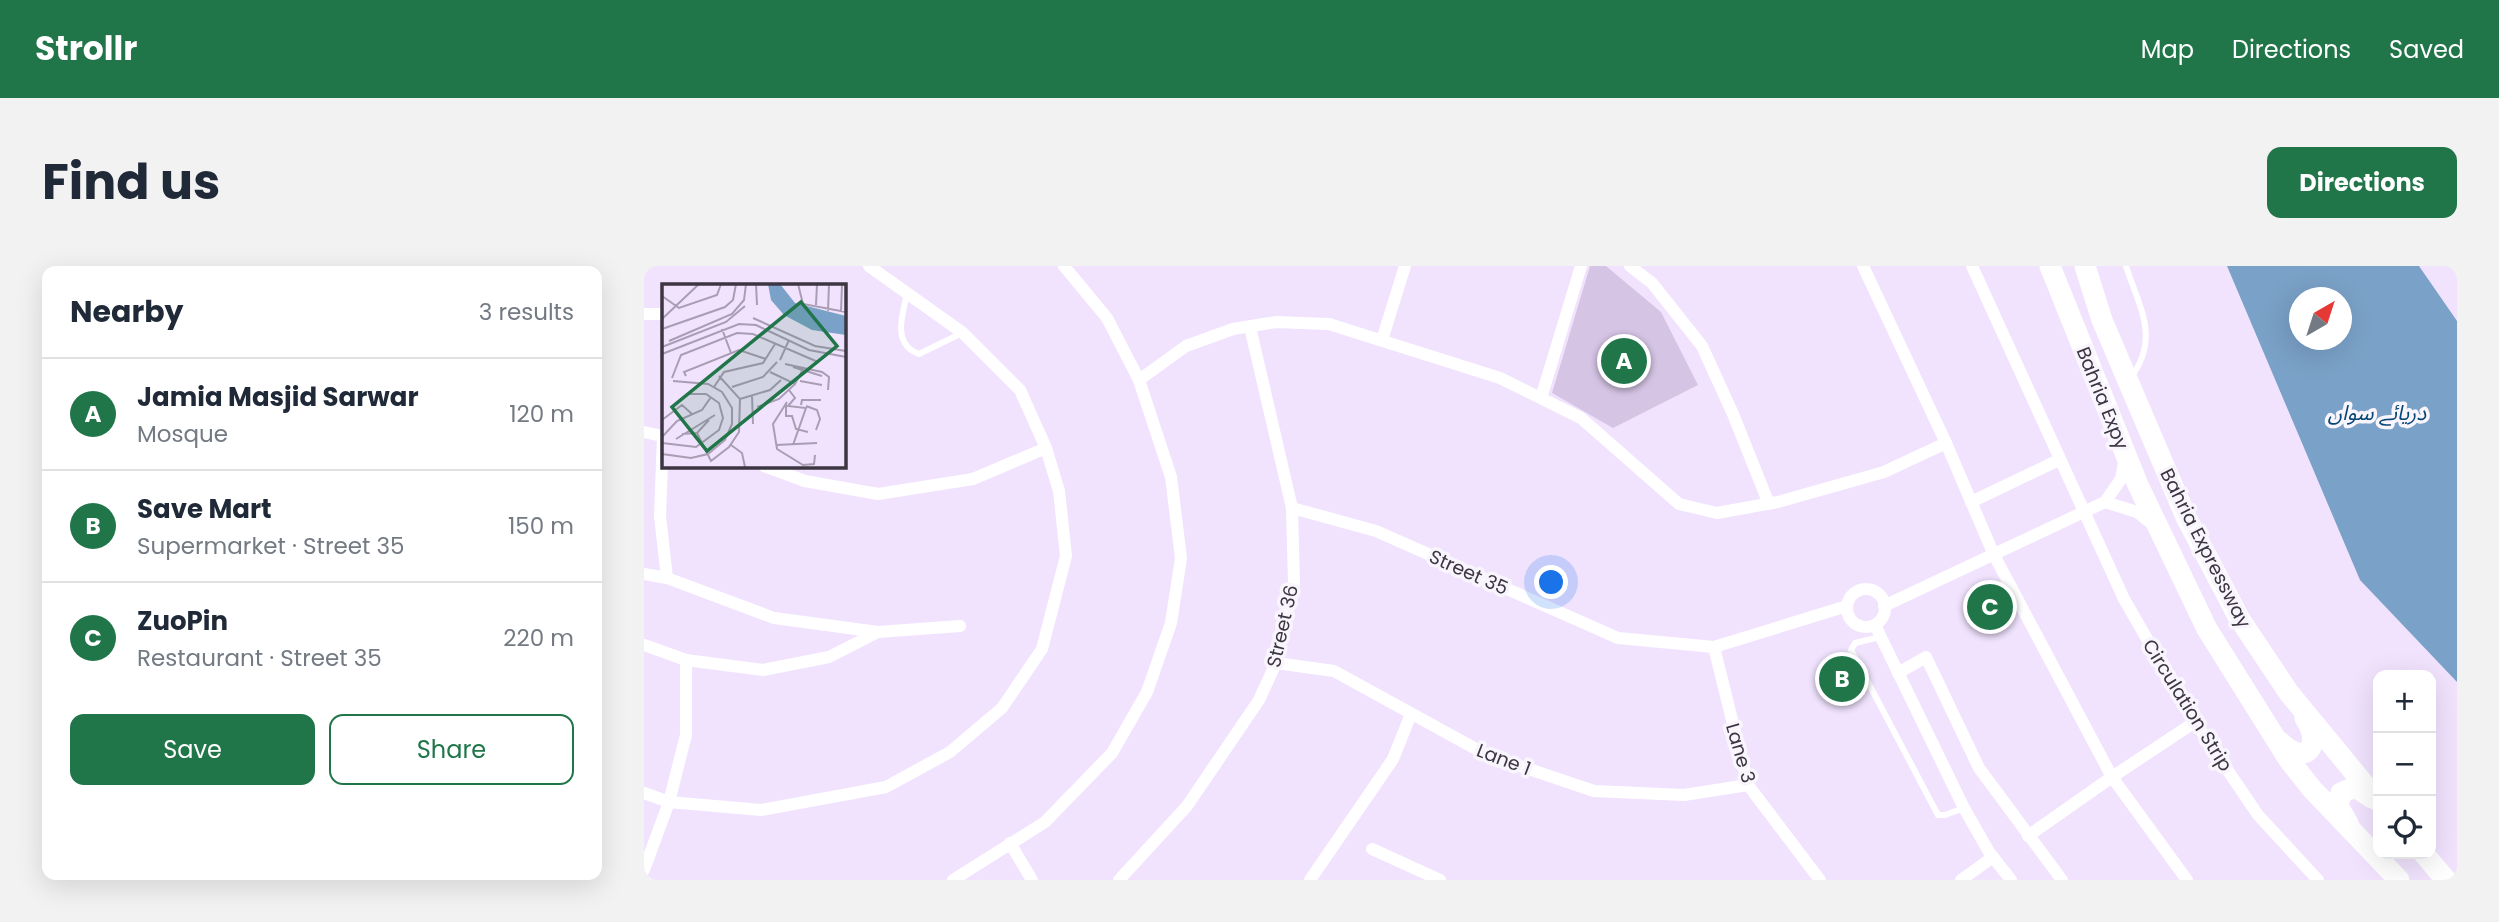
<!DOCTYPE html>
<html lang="en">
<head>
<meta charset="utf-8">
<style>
	:root { --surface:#fff; --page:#f2f2f3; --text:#1f2937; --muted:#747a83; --line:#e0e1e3; --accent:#207649 }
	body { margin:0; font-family:Poppins,"Noto Sans Arabic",sans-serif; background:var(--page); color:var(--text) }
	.controls { position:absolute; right:21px; bottom:21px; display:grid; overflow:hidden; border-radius:14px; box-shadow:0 7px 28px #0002 }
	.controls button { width:63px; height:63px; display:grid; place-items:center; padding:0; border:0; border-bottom:2px solid var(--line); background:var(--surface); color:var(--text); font:35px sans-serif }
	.compass { position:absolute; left:1645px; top:21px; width:63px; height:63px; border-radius:50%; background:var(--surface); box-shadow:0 7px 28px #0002; rotate:39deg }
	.you { position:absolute; left:908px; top:317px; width:24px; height:24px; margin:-18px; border:5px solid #fff; border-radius:50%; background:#1a73e8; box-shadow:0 0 0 10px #1a73e833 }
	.badge { display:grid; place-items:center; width:46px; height:46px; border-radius:50%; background:var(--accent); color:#fff; font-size:23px; font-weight:700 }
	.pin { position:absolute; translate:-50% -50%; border:4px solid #fff; box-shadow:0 2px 7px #0006 }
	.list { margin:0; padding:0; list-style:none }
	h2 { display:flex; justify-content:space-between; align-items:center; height:91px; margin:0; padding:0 28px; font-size:30px }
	h2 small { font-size:23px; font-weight:400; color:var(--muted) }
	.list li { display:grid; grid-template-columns:46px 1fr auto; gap:21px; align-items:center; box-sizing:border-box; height:112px; padding:0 28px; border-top:2px solid var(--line) }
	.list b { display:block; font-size:26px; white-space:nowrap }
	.list p { margin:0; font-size:23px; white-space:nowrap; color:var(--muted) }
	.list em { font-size:23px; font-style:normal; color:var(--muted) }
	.actions { display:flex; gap:14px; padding:21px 28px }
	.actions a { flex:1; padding:16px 0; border:2px solid var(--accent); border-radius:14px; text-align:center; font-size:24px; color:var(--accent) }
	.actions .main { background:var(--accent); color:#fff }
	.icon { flex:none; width:38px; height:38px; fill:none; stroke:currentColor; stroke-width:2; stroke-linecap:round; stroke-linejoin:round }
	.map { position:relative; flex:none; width:1813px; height:614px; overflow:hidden; border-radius:14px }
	header { display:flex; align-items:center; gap:42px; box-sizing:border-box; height:98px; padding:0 35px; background:var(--accent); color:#fff }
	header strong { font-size:33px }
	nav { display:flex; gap:38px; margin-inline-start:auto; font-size:24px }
	.intro { display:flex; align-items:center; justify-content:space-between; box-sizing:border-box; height:168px; padding:0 42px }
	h1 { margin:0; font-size:49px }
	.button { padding:18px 32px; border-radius:14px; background:var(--accent); color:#fff; font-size:24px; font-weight:700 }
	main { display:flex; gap:42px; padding:0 42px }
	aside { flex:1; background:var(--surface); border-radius:14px; box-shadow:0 7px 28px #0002 }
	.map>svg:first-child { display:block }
	.water { fill:#7aa1c7; fill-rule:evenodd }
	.building { fill:#d5c4e4 }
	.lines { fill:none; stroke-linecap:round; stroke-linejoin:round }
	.lane { stroke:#fff; stroke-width:6 }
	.street { stroke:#fff; stroke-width:12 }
	.primary { stroke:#fff; stroke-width:21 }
	.labels { text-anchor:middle; stroke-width:7; stroke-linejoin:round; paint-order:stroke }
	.street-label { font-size:19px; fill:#3c3542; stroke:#f9f5fc }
	.water-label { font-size:21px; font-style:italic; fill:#064776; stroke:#f9f5fc }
	.inset-road { fill:none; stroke:#a99db3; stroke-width:2 }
	.view { fill:#207649; fill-opacity:0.15; stroke:#207649; stroke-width:3.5 }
	.inset-edge { fill:none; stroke:#3c3542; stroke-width:3.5 }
</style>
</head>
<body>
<header>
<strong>Strollr</strong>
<nav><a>Map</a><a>Directions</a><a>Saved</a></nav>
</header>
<div class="intro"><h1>Find us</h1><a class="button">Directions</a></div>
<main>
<aside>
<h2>Nearby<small>3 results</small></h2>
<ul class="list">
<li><span class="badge">A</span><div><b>Jamia Masjid Sarwar</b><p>Mosque</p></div><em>120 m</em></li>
<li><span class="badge">B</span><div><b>Save Mart</b><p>Supermarket · Street 35</p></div><em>150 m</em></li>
<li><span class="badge">C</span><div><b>ZuoPin</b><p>Restaurant · Street 35</p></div><em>220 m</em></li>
</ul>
<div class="actions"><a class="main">Save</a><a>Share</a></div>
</aside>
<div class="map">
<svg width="1813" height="614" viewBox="0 0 1813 614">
	<rect width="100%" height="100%" fill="#f1e3fe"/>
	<path class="water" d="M1583,0h192l38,55v361l-97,-102zM1656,32h42v42h-42z"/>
	<path class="building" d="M946,0h16l55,46 37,73 -85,43 -61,-35z"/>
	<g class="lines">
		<g class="lane">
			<path d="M1482,0c13,41 34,71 6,110"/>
			<path d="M263,28c-5,22 -15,50 12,60l43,-21"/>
			<path d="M1236,371l-25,6 -4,7 87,165h7l19,-7"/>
		</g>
		<g class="street">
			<path d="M986,0l22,17 50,63 31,68 36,90"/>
			<path d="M1219,0l83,177 48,112 118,222 75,103"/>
			<path d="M1328,0l152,333 71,123 63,93 60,65"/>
			<path d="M0,48h19"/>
			<path d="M738,74l23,-74"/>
			<path d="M495,114l47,-34 47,-17 43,-7 53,2 171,54 81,40 98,86 38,9 61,-11 106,-30 62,-29"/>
			<path d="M897,132l40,-132"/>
			<path d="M0,166l19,4"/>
			<path d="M19,170l-3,80 7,62"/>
			<path d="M120,200l41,15 73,13 95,-15 73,-31"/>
			<path d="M1327,236l88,-42"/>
			<path d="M1461,236l32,10 14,11"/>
			<path d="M648,242l84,23 242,107 96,9 133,-41"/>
			<path d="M0,308l23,4 107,40 104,14 82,-6"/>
			<circle cx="1222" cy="342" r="19"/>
			<path d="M1240,340l221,-104 16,-23 4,-22"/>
			<path d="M1231,359l89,183 25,44 22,28"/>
			<path d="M0,379l42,15 77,10 66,-13 49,-25"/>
			<path d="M1070,381l34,138 72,95"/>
			<path d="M632,397l58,8 153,84 107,36 90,4 64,-10"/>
			<path d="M1254,407l28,-16 53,111 83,112"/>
			<path d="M0,527l25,9 92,8 125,-23 64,-35 52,-44 40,-59 24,-93 -7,-65 -13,-43 -26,-58 -57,-57 -94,-67"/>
			<path d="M1384,570l84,-59 83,-55"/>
			<path d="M366,577l22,37"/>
			<path d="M728,583l68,31"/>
			<path d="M0,604l25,-68 17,-67v-75"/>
			<path d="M309,614l92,-58 67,-69 35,-61 24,-69 10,-65 -10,-81 -32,-97 -32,-62 -43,-52"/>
			<path d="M475,614l68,-74 72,-106 17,-37 18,-80 -2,-75 -42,-181"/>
			<path d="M666,614l83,-121 18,-45"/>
			<path d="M1317,614l32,-23"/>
		</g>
		<g class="primary">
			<path d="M1406,0l88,219 69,144 82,131 23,29 87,91"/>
			<path d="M1441,0l17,54 84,197 53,101 50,75 89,108"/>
			<path d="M1636,476c24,24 44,6 25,-24"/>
			<path d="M1704,557l-10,-17 3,-13 14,-6 17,11"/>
			<path d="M1780,588l22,26"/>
		</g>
	</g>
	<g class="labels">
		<g class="street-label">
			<text transform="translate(1459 132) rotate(68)" y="7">Bahria Expy</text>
			<text transform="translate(1562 282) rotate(63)" y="7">Bahria Expressway</text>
			<text transform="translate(825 306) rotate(24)" y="7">Street 35</text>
			<text transform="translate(638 360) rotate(-77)" y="7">Street 36</text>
			<text transform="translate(1544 439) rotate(58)" y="7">Circulation Strip</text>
			<text transform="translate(1097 487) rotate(74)" y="7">Lane 3</text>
			<text transform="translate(860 493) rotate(21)" y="7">Lane 1</text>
		</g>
		<g class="water-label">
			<text x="1733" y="154">دریائے سواں</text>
		</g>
	</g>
	<g transform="translate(18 18)">
		<rect width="184" height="184" fill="#f1e3fe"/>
		<path d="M106,0h12l15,19 51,13v19l-34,-5 -28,-15 -13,-15z" fill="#7aa1c7"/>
		<path class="inset-road" d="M94,0l1,21M136,0l5,20 43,8M0,12l17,12 38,-13 4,-11M154,21l1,-21M166,27l1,-27M179,28l1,-28M91,34l62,28 31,5M0,35l37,-35M0,45l63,-22 8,-7 3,-16M60,45l9,24M7,57l63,-27 12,-14 2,-16M0,63l64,-25 19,-16M0,70l77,-30 17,1 53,25 37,7M118,76l9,-20M123,80l37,8 7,5 -1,13M131,83l29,9M108,88l25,12 7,-13M24,92l-2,-4 55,-22 27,9M10,94l9,-23 56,-22 16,1 65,28M138,97l22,4M52,103l10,-15 39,-9 12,-19M70,103l31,-10 14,-15M127,106l6,8 -7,8 18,2 -13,37M90,111l1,29M78,115l30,-9 11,-10M125,118l-14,22 4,25 26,16 11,-1 1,-9M124,120v12h6l4,13 12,3M139,121l1,-5h19M144,122l11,4 3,9 -4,11M95,123l22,-8 16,-15M0,136l20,-15 10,9M35,149l14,28 18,-14 10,-15 1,-33 -21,-23M20,150l15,-1 12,-13M0,153l15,-16 25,-11 9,-13M14,155l39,-24M0,159l34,4 23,-17 4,-12 -4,-15 -13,-9h-18M69,161l11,8 3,14M114,161l41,-2M0,170l29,4 17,-4 17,-14 7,-16v-16l-10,-16 -14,-8 -35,-3"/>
		<path class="view" d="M139,18l36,44 -130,105 -35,-44z"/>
		<rect width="184" height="184" class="inset-edge"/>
	</g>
</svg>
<div class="controls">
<button>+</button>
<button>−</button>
<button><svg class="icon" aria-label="locate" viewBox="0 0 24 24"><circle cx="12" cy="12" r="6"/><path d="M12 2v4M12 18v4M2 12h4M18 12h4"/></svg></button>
</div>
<svg class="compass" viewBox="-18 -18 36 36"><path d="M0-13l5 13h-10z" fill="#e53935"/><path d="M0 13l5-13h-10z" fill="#747a83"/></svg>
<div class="you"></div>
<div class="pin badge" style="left:980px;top:95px">A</div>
<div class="pin badge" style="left:1198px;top:413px">B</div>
<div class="pin badge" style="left:1346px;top:341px">C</div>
</div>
</main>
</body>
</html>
